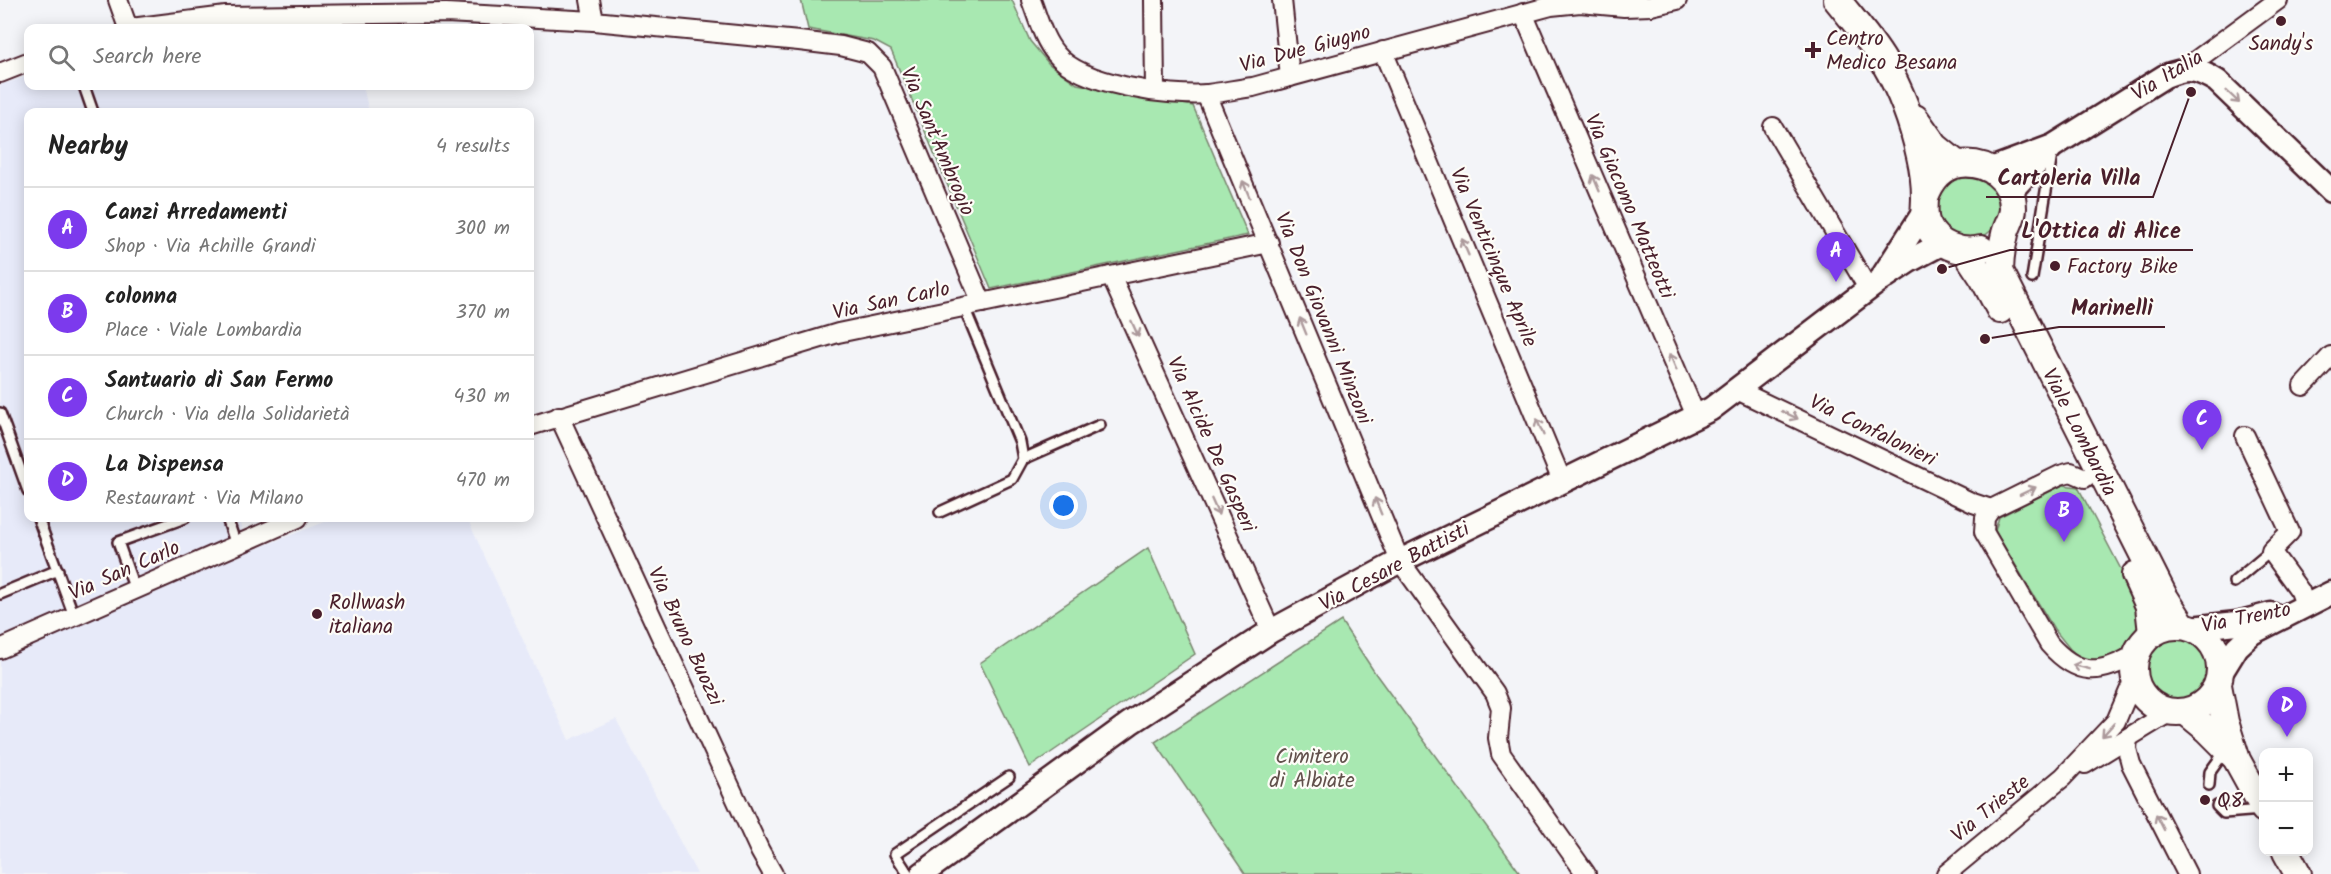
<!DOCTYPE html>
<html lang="en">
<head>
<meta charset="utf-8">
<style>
	:root { --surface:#fff; --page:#f6f6f6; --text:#222; --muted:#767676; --line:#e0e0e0; --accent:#7c3aed }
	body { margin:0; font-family:Kalam,sans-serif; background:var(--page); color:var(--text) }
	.controls { position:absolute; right:18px; bottom:18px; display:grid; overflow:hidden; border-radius:12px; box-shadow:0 3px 15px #0003 }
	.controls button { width:54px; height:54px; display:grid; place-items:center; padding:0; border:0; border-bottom:2px solid var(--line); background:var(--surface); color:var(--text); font:30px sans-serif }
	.you { position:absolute; left:1064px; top:506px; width:21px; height:21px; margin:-15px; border:4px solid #fff; border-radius:50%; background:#1a73e8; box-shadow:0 0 0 9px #1a73e833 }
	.badge { display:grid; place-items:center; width:39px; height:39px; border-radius:50%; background:var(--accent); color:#fff; font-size:20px; font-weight:700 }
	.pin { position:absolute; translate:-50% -50px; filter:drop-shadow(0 2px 3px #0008) }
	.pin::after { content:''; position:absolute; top:32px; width:21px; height:18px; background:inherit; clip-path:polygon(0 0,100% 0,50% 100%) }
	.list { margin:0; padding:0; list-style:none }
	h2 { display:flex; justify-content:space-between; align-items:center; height:78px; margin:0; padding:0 24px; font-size:26px }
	h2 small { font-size:20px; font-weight:400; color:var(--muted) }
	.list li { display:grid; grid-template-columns:39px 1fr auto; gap:18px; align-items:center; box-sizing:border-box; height:84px; padding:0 24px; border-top:2px solid var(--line) }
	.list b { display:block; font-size:22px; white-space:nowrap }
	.list p { margin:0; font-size:20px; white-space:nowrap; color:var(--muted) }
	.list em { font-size:20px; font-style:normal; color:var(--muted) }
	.icon { flex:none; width:33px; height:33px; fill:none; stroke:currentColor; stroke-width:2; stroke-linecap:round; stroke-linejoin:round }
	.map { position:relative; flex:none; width:2331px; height:874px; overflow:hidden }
	.search { position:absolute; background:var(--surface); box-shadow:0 3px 15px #0003; left:24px; top:24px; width:510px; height:66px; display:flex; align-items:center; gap:15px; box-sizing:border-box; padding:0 21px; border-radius:12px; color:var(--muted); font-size:22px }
	.panel { position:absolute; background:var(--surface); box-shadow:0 3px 15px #0003; left:24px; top:108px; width:510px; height:414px; border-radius:12px }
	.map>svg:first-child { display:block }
	.built { fill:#e7eaf9 }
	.green { fill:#a8e8b1; stroke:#79846e; stroke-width:1.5 }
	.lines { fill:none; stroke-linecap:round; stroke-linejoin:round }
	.service-casing { stroke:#4a1f2b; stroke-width:14 }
	.minor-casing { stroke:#4a1f2b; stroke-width:22 }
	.tertiary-casing { stroke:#4a1f2b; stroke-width:27 }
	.secondary-casing { stroke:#4a1f2b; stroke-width:30 }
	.service { stroke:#fdfcf7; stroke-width:9 }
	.minor { stroke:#fdfcf7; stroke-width:18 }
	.tertiary { stroke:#fdfcf7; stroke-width:22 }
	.secondary { stroke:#fdfcf7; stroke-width:26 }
	.oneway { stroke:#ac999b }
	.poi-dot { fill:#4a1f2b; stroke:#fdfcf7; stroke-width:2 }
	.labels { text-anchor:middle; stroke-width:4.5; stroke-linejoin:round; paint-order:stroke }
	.poi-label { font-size:21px; fill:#4a1f2b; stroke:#fdfcf7; text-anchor:start }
	.street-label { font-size:21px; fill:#4a1f2b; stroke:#fdfcf7 }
	.park-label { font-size:21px; fill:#62514c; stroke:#fdfcf7 }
	.leader { fill:none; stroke:#4a1f2b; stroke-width:2 }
	.callout-dot { fill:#4a1f2b; stroke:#fdfcf7; stroke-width:2 }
	.callout-label { font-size:22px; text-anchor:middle; font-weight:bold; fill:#4a1f2b; stroke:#fdfcf7; stroke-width:4.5; stroke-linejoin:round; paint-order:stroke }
</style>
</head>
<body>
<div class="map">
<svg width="2331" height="874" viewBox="0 0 2331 874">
	<rect width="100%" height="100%" fill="#f3f4f8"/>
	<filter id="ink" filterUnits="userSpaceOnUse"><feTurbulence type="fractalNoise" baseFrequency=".0167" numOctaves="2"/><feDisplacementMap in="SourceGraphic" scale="12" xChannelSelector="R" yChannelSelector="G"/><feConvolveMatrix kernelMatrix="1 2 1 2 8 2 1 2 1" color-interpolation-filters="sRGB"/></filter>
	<g filter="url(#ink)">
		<path class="built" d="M28,76v10h335l6,26h-341v406h210l4,12 13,19 80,-31h132l102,222 47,-21 81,155h-697v-789z"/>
		<g class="green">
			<path d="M801,0h211l18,41 19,23 28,20 116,22 55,129 -257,54 -100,-239 -17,-9 -66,-12z"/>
			<circle cx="1968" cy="207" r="33"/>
			<path d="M2063,485l15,2 60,115 2,23 -9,17 -14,12 -19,7 -15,-1 -13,-11 -16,-20 -59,-98 4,-14z"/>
			<path d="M1148,548l47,106 -165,113 -50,-104z"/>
			<path d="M1341,621l34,52 146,201h-276l-90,-132z"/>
			<circle cx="2178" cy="668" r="32"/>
		</g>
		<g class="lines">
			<g class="service-casing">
				<g id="service">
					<path d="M84,86l9,26"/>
					<path d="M2032,278l20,-124"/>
					<path d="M0,413l28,78"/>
					<path d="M1023,459l77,-34"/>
					<path d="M940,512l72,-33 11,-20 -3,-17 -56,-135"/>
					<path d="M38,518l36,98"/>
					<path d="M227,518l9,27"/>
					<path d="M2234,582l37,-31"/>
					<path d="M135,590l-17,-48 67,-24"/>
					<path d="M0,594l58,-24"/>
					<path d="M2209,785l1,-13 15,-21"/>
					<path d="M2217,806l7,7 38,-3"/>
					<path d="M908,874l-13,-20 114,-77"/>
				</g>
			</g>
			<g class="minor-casing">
				<g id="minor">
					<path d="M118,0l10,28"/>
					<path d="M590,0l4,21"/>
					<path d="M1031,0c7,18 12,39 25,54 25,31 113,43 152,40 15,-2 30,-5 45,-7l298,-81 29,-3 44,4 27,-1 26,-6"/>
					<path d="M1154,0l1,91"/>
					<path d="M1282,0l8,77"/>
					<path d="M1523,13l173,403"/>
					<path d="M131,28l95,-12 220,-3 148,8 205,20 42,5 27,7 14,14 100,236"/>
					<path d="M1383,51l179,430"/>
					<path d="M2184,69l94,-69"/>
					<path d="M0,73l28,-11"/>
					<path d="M1206,94l194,467 95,132 6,15 -3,30 3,16 85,120"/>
					<path d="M1773,127l96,163"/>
					<path d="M1111,276l160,355"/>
					<path d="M2303,386l28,-30"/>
					<path d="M1737,390l236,113 18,6"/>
					<path d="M559,416l201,435 13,23"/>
					<path d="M530,426l308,-93 431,-90"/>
					<path d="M2245,436l45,96 -19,19 29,40 5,14"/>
					<path d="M2085,478l-14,-6 -11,3 -69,34 -6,9 -1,14 65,112c29,33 51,31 87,10"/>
					<path d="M0,649l298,-131"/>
					<path d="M2128,738l-1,11 4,15 56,110"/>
					<path d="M2085,764l85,-52"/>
					<path d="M1946,874l117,-97 53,-56 18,-42"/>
				</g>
			</g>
			<g class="tertiary-casing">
				<g id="tertiary">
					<path d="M1991,169l62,-23 112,-70c23,-9 31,-8 52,5l114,110"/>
					<path d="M2010,192l40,-43"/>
					<path d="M1884,274l40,-62"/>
					<path d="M2191,628l46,-5 34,-9"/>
					<path d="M2221,673l16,-26 15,-14 79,-40"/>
					<path d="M922,874l208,-151 141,-92 129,-70 311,-152 168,-128 30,-20 34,-18"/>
				</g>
			</g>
			<g class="secondary-casing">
				<g id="secondary">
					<path d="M1837,0c16,20 34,40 47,62 17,29 29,62 36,94 3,13 5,28 5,41 0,10 -2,18 2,27 9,21 33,30 54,25"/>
					<path d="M1915,118l20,28 22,18"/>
					<path d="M1925,197c6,-16 17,-31 35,-33 27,-3 53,14 53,44 0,10 -6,17 -8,26 -3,12 -5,25 -5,37l164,325 19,30"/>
					<path d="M1965,251l18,27 17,32"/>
					<path d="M2135,575l14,31 3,27"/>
					<circle cx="2177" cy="669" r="43"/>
					<path d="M2218,685l7,37 12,38 27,49"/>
					<path d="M2186,712l22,18 25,25"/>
					<path d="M2286,852l12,22"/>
				</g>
			</g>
			<use href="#service" class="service"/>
			<use href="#minor" class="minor"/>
			<use href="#tertiary" class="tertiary"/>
			<use href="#secondary" class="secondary"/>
		</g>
		<defs><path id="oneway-shaft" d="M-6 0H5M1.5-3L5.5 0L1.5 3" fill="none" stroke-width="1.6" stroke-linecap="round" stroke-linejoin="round" transform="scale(1.5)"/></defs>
		<g class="oneway">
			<use href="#oneway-shaft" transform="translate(2233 97) rotate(44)"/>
			<use href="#oneway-shaft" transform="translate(1596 183) rotate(-113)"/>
			<use href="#oneway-shaft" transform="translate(1246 189) rotate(-113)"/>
			<use href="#oneway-shaft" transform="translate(1465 247) rotate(-113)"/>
			<use href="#oneway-shaft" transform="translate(1303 326) rotate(-112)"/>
			<use href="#oneway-shaft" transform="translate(1135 329) rotate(66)"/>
			<use href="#oneway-shaft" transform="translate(1673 362) rotate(-113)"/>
			<use href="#oneway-shaft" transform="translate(1790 415) rotate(26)"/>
			<use href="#oneway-shaft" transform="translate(1540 427) rotate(-113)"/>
			<use href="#oneway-shaft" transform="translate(2028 491) rotate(-26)"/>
			<use href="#oneway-shaft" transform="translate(1378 506) rotate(-112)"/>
			<use href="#oneway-shaft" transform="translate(1215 507) rotate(66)"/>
			<use href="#oneway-shaft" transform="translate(2081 667) rotate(-166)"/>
			<use href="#oneway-shaft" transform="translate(2108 730) rotate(132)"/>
			<use href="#oneway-shaft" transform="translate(2160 822) rotate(-117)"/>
		</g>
	</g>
	<g class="poi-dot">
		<circle cx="2281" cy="21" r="6"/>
		<path d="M1810 41h6v6h6v6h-6v6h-6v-6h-6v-6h6z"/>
		<circle cx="2055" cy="266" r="6"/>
		<circle cx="317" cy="614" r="6"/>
		<circle cx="2205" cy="800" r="6"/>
	</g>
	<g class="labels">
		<g class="poi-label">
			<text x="1826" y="45">Centro<tspan x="1826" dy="24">Medico Besana</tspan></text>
			<text x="2281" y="50" text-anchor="middle">Sandy's</text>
			<text x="2067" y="273">Factory Bike</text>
			<text x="329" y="609">Rollwash<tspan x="329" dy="24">italiana</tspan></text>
			<text x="2217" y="807">Q8</text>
		</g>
		<g class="street-label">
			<text transform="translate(1305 48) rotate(-15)" y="7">Via Due Giugno</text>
			<text transform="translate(2167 75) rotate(-31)" y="7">Via Italia</text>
			<text transform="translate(938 141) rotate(67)" y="7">Via Sant'Ambrogio</text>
			<text transform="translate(1630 206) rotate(67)" y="7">Via Giacomo Matteotti</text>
			<text transform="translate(1494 257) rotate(67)" y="7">Via Venticinque Aprile</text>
			<text transform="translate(891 300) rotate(-12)" y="7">Via San Carlo</text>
			<text transform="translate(1324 318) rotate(68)" y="7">Via Don Giovanni Minzoni</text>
			<text transform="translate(1873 430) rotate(26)" y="7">Via Confalonieri</text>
			<text transform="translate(2080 432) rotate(63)" y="7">Viale Lombardia</text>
			<text transform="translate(1212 444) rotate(66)" y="7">Via Alcide De Gasperi</text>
			<text transform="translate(1394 566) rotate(-28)" y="7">Via Cesare Battisti</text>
			<text transform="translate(124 570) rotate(-24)" y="7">Via San Carlo</text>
			<text transform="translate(2246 617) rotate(-11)" y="7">Via Trento</text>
			<text transform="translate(686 636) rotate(65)" y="7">Via Bruno Buozzi</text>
			<text transform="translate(1990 808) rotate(-39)" y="7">Via Trieste</text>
		</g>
		<g class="park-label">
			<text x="1312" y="763">Cimitero<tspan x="1312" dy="24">di Albiate</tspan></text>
		</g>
	</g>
	<path class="leader" d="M2191 92L2153 197H1986M1942 269L2010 250H2193M1985 339L2059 327H2165"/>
	<g class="callout-dot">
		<circle cx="2191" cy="92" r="6"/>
		<circle cx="1942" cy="269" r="6"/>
		<circle cx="1985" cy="339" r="6"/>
	</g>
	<g class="callout-label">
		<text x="2069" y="185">Cartoleria Villa</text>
		<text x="2101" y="238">L'Ottica di Alice</text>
		<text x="2112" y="315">Marinelli</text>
	</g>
</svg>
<div class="controls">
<button>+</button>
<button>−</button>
</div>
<div class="you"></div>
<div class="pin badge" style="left:1836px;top:282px">A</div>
<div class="pin badge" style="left:2064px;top:542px">B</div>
<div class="pin badge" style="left:2202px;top:450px">C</div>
<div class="pin badge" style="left:2287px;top:737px">D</div>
<div class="search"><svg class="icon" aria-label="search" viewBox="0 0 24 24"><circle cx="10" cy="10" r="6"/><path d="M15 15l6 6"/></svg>Search here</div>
<section class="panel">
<h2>Nearby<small>4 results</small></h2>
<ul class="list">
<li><span class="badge">A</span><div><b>Canzi Arredamenti</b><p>Shop · Via Achille Grandi</p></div><em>300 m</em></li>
<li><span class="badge">B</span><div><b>colonna</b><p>Place · Viale Lombardia</p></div><em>370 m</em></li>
<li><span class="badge">C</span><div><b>Santuario di San Fermo</b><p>Church · Via della Solidarietà</p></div><em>430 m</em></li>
<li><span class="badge">D</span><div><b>La Dispensa</b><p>Restaurant · Via Milano</p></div><em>470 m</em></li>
</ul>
</section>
</div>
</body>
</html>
